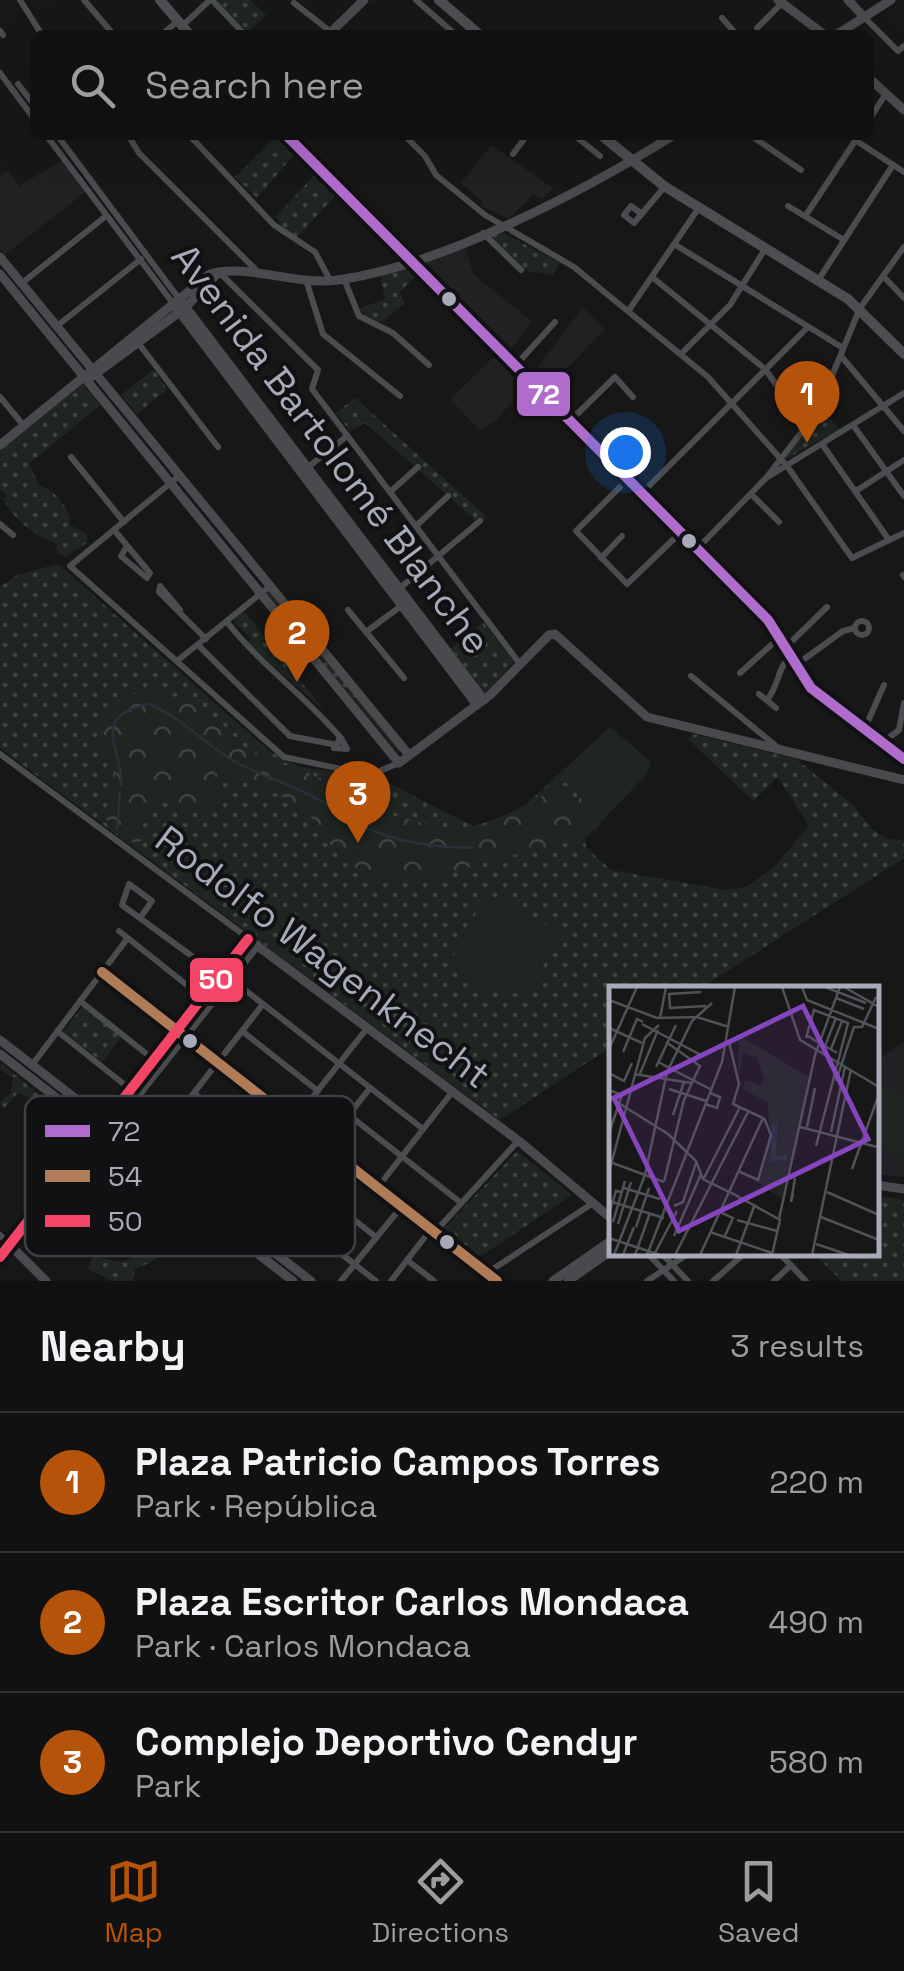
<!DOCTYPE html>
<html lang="en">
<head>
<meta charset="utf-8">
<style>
	:root { --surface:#111; --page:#1e1f1f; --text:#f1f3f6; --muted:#9c9d9f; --line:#303131; --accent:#b45309 }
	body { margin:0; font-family:"Space Grotesk",sans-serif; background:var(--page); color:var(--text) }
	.you { position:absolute; left:625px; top:452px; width:35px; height:35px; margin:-25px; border:8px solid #fff; border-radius:50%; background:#1a73e8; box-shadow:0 0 0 15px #1a73e833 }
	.badge { display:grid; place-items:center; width:65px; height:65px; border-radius:50%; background:var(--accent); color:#fff; font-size:32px; font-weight:700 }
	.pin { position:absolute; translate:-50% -82px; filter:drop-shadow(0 2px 5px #0008) }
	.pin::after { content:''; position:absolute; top:52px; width:35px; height:30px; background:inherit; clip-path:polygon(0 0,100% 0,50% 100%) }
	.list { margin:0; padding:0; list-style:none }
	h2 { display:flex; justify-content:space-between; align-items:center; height:130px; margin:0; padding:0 40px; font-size:42px }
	h2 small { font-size:32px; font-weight:400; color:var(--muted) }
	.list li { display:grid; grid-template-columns:65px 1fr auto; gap:30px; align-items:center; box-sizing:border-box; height:140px; padding:0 40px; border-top:2px solid var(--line) }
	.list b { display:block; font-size:38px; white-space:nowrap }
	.list p { margin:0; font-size:32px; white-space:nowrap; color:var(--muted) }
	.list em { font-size:32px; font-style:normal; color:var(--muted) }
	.icon { flex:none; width:55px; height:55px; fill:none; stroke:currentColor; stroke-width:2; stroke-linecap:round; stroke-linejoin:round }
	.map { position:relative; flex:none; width:904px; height:1281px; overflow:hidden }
	.search { position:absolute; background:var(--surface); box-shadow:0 10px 40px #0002; left:30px; right:30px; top:30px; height:110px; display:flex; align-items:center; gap:25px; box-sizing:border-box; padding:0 35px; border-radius:15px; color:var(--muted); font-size:38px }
	.sheet { height:550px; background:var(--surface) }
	nav { display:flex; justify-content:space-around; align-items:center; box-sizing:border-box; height:140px; border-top:2px solid var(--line); background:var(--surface); font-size:28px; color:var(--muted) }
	nav a { display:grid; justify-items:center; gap:5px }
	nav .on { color:var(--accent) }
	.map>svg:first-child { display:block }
	.built { fill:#212123 }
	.grass { fill:url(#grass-dots) }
	.forest { fill:url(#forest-crowns) }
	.pitch { fill:#1f2621 }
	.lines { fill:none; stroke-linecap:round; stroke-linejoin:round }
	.stream { stroke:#29303a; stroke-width:2.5 }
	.street { stroke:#4b4c50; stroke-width:6 }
	.secondary { stroke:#4a4a4e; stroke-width:9 }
	.primary { stroke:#4e4e52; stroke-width:10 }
	.bus-1-casing { stroke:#111113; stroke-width:18 }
	.bus-2-casing { stroke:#111113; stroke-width:18 }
	.bus-3-casing { stroke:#111113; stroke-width:18 }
	.bus-1 { stroke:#b06ccc; stroke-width:10 }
	.bus-2 { stroke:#b07c57; stroke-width:10 }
	.bus-3 { stroke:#f34667; stroke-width:10 }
	.bus-dot { fill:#a7abb9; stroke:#111113; stroke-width:4 }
	.labels { text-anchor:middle; stroke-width:8; stroke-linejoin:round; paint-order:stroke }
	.street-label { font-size:38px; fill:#a7abb9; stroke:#111113 }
	.inset-river { fill:none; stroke:#29303a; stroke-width:5 }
	.inset-road { fill:none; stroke:#515258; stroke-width:2.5 }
	.view { fill:#8445be; fill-opacity:0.15; stroke:#8445be; stroke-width:5 }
	.inset-edge { fill:none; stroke:#a7abb9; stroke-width:5 }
	.key { fill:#111113; stroke:#3e3f45; stroke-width:2.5 }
	.key-label { font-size:28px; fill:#a7abb9 }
	.line-badge { stroke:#111113; stroke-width:4 }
	.badge-label { font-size:28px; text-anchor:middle; font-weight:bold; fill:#fff }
</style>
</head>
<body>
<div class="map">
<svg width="904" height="1281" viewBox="0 0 904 1281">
	<defs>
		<pattern id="grass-dots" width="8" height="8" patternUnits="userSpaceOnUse" patternTransform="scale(2.5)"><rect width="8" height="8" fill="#1f2621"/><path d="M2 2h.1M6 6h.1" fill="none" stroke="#3d433f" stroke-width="1.8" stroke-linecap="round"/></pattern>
		<pattern id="forest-crowns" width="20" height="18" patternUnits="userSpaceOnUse" patternTransform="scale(2.5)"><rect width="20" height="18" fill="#1f2621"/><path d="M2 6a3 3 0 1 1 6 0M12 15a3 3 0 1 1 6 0" fill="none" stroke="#3d433f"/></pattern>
	</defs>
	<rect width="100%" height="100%" fill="#171717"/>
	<g class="built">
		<path d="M491,145l62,43 -10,11 -10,-4 -25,24 -27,-13 2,-4 -22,-19z"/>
		<path d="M64,159l24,31 -83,65 -5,-6v-72l8,-7 11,16z"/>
		<path d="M465,248l9,27 58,46 -22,30 -89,-90z"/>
		<path d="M583,307l22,22 -54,56 -15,-15z"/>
		<path d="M496,355l30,29 -29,36 -17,11 -30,-32z"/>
		<path d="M904,1042v135l-27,-3v-114z"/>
	</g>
	<g class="grass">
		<path d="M216,0h34l16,15 -19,18z"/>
		<path d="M278,135l19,16 -40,47 -22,-21z"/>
		<path d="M318,171l20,22 -42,45 -11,-5 -9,-16z"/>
		<path d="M500,231l60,32 -7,12 -27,-4 -37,-35z"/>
		<path d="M400,266l17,8 -17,18 4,12 -22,18 -13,-3 -10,-10 26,-10 -5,-25z"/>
		<path d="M154,369l13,21 -30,24 -16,-19z"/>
		<path d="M82,384l18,21 -71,59 10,22c16,3 32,23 31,39l17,9v9l-22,14 -8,-5v-8c-24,-10 -41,-22 -54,-45l4,-4 -7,-6v-39z"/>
		<path d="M355,398l132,119 -7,7 -115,-101 -15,8 -14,-18z"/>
		<path d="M822,410l18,19 -54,30v-2z"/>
		<path d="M58,564l212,188 30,15 79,11 94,48 46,-15 91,-84 41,35 -4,12 -62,64 1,9 25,23 115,20 20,-3 27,-19 36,-42 -31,-49 -25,24 -65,-62 5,-5 103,25 57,46 18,23 16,11 17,1v18l-203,130h-89l-1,59 -111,73 -500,-372v-161l17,-12z"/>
		<path d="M269,590l131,160 -1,3 -134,-159z"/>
		<path d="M243,610l83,102 -78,-69 3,-5 -18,-17z"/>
		<path d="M483,622l31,40 -29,31 -34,-44z"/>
		<path d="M83,1006l38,31 -19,25 -39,-30z"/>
		<path d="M0,1063l56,44 -4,5 -6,-11 -1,8 -2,-6 -25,-10 -14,15 -4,-6 10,-9 3,-15 -13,-9z"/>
		<path d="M517,1151l55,44 -94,63 -35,-28z"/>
		<path d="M147,1174l31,25 -4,12 6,4 4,-5 10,8 3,-3 23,18 -3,3 -10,-7 -25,-4 -7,18c-11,11 -24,20 -40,26l-2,12h-20l-25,-12 5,-13 26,6 10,-2 8,-21 13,-4 8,-24h11l1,-8 -22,-7 -8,-11z"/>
		<path d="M877,1196l27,4v81h-62l-28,-27h62z"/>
	</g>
	<path class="forest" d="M142,690c28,2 58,14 79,33 13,12 19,24 36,32 27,13 56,12 78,36l-5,19 26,4 15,-4 69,17h41l84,-42 9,12 24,5 6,16 -8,12 -17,3 -6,8c-31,9 -67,14 -97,24 -25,9 -62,19 -90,18 -23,-1 -70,-48 -76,-70l-46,-27 -50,-15 7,36 -12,9 -53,-18 -19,20 7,19 -8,8 -31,-27 10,-41 -18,-46 21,-29z"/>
	<g class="pitch">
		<path d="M613,729l37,35 -46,49 -37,-34z"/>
		<path d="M487,893l72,38c-30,74 -43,78 -111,35z"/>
		<path d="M876,1080l28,18v54l-5,8 -22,-15z"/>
	</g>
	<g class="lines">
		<g class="stream">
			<path d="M121,786c3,-37 -34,-68 27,-82 34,13 56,40 86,57 34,19 68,26 100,48"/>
			<path d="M339,813c40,27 86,34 134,35"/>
			<path d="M117,829l3,-37"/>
		</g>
		<g class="street">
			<path d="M20,0l22,35"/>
			<path d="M84,0l30,35"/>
			<path d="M212,0l33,35"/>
			<path d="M416,0l40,35"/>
			<path d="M294,3l37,29"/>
			<path d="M864,17l34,34 6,-5"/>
			<path d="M722,18l15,17"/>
			<path d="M182,26l28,-26"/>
			<path d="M757,28l25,-25"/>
			<path d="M0,31l3,4"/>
			<path d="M161,35l17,-14"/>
			<path d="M0,73l35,47"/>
			<path d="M18,84l17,22"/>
			<path d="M869,120l16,-25"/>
			<path d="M46,135l129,171"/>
			<path d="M57,135l123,165"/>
			<path d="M128,135l11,18 120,120"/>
			<path d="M189,135l85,90 41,27 15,28"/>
			<path d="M404,135l21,21 11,19 49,40 89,52 134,110 79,89 65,92 52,-25"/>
			<path d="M574,135l26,21"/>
			<path d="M750,135l51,35"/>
			<path d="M855,140l49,32"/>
			<path d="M513,154l14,-19"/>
			<path d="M788,206l56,34"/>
			<path d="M642,214l-11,-8 -7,9 10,8 27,-32 3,-5"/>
			<path d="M806,215l53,-80"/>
			<path d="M483,233l38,37"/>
			<path d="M674,244l169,104"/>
			<path d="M220,273l98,97 -6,19 208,275"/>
			<path d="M883,276l21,22"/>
			<path d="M652,277l113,92 41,57"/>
			<path d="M344,279l15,37 34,17 36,32"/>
			<path d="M819,279l74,-114"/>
			<path d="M22,283l84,-67"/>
			<path d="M307,283l16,51 77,62"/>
			<path d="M629,310l69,-101"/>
			<path d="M57,326l84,-67"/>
			<path d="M136,340l82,107"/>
			<path d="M682,353l48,-48 35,-56"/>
			<path d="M841,356l63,75"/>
			<path d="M515,366l40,-44"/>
			<path d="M0,397l24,29"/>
			<path d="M571,420l44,-43 18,20"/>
			<path d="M853,425l51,71"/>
			<path d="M822,444l67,96"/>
			<path d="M71,457l53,65"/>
			<path d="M307,468l40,-32"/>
			<path d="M179,476l-109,90 214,191 86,18 29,-12"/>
			<path d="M766,478l51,-66 43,-104 44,-61"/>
			<path d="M627,480l-51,51 51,53 53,-51"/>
			<path d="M856,491l48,-31"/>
			<path d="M390,492l28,-25"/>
			<path d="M643,492l165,-165"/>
			<path d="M751,494l28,28"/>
			<path d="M0,524l13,11"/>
			<path d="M416,526l32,-30"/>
			<path d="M114,530l36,43 -3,5 -26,-22 6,-10"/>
			<path d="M697,549l69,-71 138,-85"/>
			<path d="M601,558l21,-22"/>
			<path d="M903,575l1,2"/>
			<path d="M400,588l80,-67"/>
			<path d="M180,610l-20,-24 -1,6 47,47"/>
			<path d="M348,610l56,68"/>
			<circle cx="862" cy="628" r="7"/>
			<path d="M366,632l35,-26"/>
			<path d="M198,645l92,91 47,9 3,-8c-35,-41 -80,-73 -113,-115"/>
			<path d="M787,646l40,-39"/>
			<path d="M177,661l93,-75"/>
			<path d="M796,665l47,-34 12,-3"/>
			<path d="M740,673l40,-36"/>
			<path d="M691,676l90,74"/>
			<path d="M759,694l17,14"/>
			<path d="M767,700c12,-14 10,-31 23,-44"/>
			<path d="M865,728l19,-43"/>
			<path d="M882,743l17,-13 5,-27"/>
			<path d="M334,748l13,1 -6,-11"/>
			<path d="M0,754l248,184"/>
			<path d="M140,918l12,-17 -23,-17 -7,21 97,71"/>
			<path d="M119,931l83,66"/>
			<path d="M102,972l395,309"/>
			<path d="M231,979l192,150"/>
			<path d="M80,1001l73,58"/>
			<path d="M57,1031l73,58"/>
			<path d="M242,1031l76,60"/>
			<path d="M32,1065l95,-126"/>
			<path d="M194,1093l75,59"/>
			<path d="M138,1095l238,186"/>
			<path d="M349,1115l111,87"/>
			<path d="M172,1121l91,-117"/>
			<path d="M300,1177l76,60"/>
			<path d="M378,1187l75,-96"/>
			<path d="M278,1205l92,-117"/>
			<path d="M222,1212l146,-185"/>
			<path d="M435,1232l83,-91"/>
			<path d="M0,1235l11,11 -11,11"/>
			<path d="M648,1254l26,27"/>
			<path d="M662,1254l26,27"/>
			<path d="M780,1254l26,27"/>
			<path d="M407,1260l27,21"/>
			<path d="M487,1273l106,-70"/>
			<path d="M341,1281l61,-75"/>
			<path d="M391,1281l40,-52"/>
			<path d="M647,1281l41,-27"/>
			<path d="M713,1281l31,-27"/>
			<path d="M774,1281l17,-16"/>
		</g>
		<g class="secondary">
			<path d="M778,0l47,35"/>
			<path d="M848,0l16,17"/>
			<path d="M328,35l36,-35"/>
			<path d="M836,35l55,-35"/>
			<path d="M869,78l35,32"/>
			<path d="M0,257l409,498"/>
			<path d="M0,274l399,489 91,-68 59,-60 6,-1 92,83 257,63"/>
			<path d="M181,301l303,399"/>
			<path d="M175,306l302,399"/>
			<path d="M91,377l94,-69 34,-36"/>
			<path d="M0,445l210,-171c39,-11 84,12 128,6 106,-15 246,-89 336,-145"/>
			<path d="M0,1040l311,241"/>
			<path d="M0,1054l293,227"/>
			<path d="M109,1131l148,-186"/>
			<path d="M876,1185l28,4"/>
			<path d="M46,1281l-35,-35 237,-307 271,202 93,78"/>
			<path d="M553,1281l59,-41"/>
			<path d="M568,1281l44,-31"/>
		</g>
		<g class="primary">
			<path d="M160,0l30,35"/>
			<path d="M439,0l41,35"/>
			<path d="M286,135l482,485 43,68 93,71"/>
			<path d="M601,135l63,51 184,113 56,55"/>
		</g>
		<g class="bus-1-casing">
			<path id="bus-1" d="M286,135l482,485 43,68 93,71"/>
		</g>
		<g class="bus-2-casing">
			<path id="bus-2" d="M102,972l395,309"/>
		</g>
		<g class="bus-3-casing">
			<path id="bus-3" d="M0,1257l248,-318"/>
		</g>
		<use href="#bus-1" class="bus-1"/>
		<use href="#bus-2" class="bus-2"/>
		<use href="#bus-3" class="bus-3"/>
	</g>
	<g class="bus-dot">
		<circle cx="449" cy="299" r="9"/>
		<circle cx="689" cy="541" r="9"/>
		<circle cx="190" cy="1041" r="9"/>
		<circle cx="447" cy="1242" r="9"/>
	</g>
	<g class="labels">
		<g class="street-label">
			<text transform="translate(331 449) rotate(53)" y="13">Avenida Bartolomé Blanche</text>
			<text transform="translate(323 957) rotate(37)" y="13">Rodolfo Wagenknecht</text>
		</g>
	</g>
	<g transform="translate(609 986)">
		<rect width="270" height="270" fill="#171717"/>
		<path d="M129,49l71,42 -27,122 -24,-17 13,-45 -4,-35 -24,-13 2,-9 16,5 3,-6 -7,-21 -14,-5 -4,24z" fill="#1f2621"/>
		<path d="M150,98l23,27 -4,33 14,6 -12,15 -11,-8 6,-33 -8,-23 -12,-9z" fill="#1f2621"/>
		<path class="inset-river" d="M166,138l-2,35 14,-2"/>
		<path class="inset-road" d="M173,1l18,53 79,47M193,1l5,13 72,29M216,1l41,16M235,1l35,20M60,7l1,15 36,-2M60,8l32,-2M227,12l28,11M0,14l48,18 40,-1 32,10M51,32l6,-31M33,38l59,31M0,42l33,15M197,49l31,18M197,52l8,-28 34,13 -32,123M216,60l11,-28M0,63l28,-62M222,63l11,-28M14,66l14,-33 6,3M49,76l52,27M47,81l20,-42M0,87l15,8 8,-18M25,88l57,9M30,90l19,-46M227,95l18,-54h8l14,-30M60,103l37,12M0,104l13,5 -13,38M0,111l59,37 28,27 7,18 26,13M96,118l12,4 3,-11 -10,-4M64,129l11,-33M191,141l77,20M198,141l8,-39M222,146l14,-65M1,176l54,20M243,183l27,-75M129,185l20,9 13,-45 -7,-17M0,186l36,-134 14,-13M95,192l36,-71M55,196l20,-82 16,-34 -34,-24M15,202l36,11M121,206l50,28 -8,35M218,206l52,23M184,208l-2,8 4,-24M0,215l55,17M65,220l9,-4 13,-39M111,226l13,6 -9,20M0,228l7,-23 6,1M212,231l58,23M170,233l36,-164 25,-68M128,234l40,11M4,236l12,-41M9,238l13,-42M27,241l13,-39M101,246l62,21M65,250l27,-62M0,252l51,17M207,258l33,11M46,267l22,-42M5,269l31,-80 22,-103 25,-51 20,-18M14,269l11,-28M26,269l15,-42M38,269l75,-193 13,-75M66,269l74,-145M91,269l63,-137 -30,-14 6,-20 -10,-42M127,269l19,-51M203,269l39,-186"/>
		<path class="view" d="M194,20l65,133 -189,92 -65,-133z"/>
		<rect width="270" height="270" class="inset-edge"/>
	</g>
	<rect x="25" y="1096" width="330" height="160" rx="15" class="key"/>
	<rect x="45" y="1125" width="45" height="12" fill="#b06ccc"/>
	<rect x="45" y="1170" width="45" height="12" fill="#b07c57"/>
	<rect x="45" y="1215" width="45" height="12" fill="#f34667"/>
	<g class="key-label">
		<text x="108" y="1141">72</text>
		<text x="108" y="1186">54</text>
		<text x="108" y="1231">50</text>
	</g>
	<g class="line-badge">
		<rect x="515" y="370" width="57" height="48" rx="10" fill="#b06ccc"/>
		<rect x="188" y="956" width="57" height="48" rx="10" fill="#f34667"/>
	</g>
	<g class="badge-label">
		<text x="544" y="404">72</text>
		<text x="216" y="989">50</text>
	</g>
</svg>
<div class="you"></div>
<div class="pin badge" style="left:807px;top:443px">1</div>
<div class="pin badge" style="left:297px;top:682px">2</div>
<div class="pin badge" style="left:358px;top:843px">3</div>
<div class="search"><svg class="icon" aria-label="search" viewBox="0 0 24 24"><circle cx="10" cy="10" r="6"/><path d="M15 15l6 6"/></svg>Search here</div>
</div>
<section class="sheet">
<h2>Nearby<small>3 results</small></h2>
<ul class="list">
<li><span class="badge">1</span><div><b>Plaza Patricio Campos Torres</b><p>Park · República</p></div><em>220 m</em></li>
<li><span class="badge">2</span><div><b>Plaza Escritor Carlos Mondaca</b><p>Park · Carlos Mondaca</p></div><em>490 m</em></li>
<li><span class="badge">3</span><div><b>Complejo Deportivo Cendyr</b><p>Park</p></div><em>580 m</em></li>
</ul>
</section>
<nav>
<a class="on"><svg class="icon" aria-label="map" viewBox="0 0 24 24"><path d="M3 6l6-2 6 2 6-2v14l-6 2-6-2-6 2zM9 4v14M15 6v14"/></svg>Map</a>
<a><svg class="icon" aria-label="directions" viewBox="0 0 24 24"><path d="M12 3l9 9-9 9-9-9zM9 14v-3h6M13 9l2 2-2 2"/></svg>Directions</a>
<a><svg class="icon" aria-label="saved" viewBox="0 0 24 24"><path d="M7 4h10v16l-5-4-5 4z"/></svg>Saved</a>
</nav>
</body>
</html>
